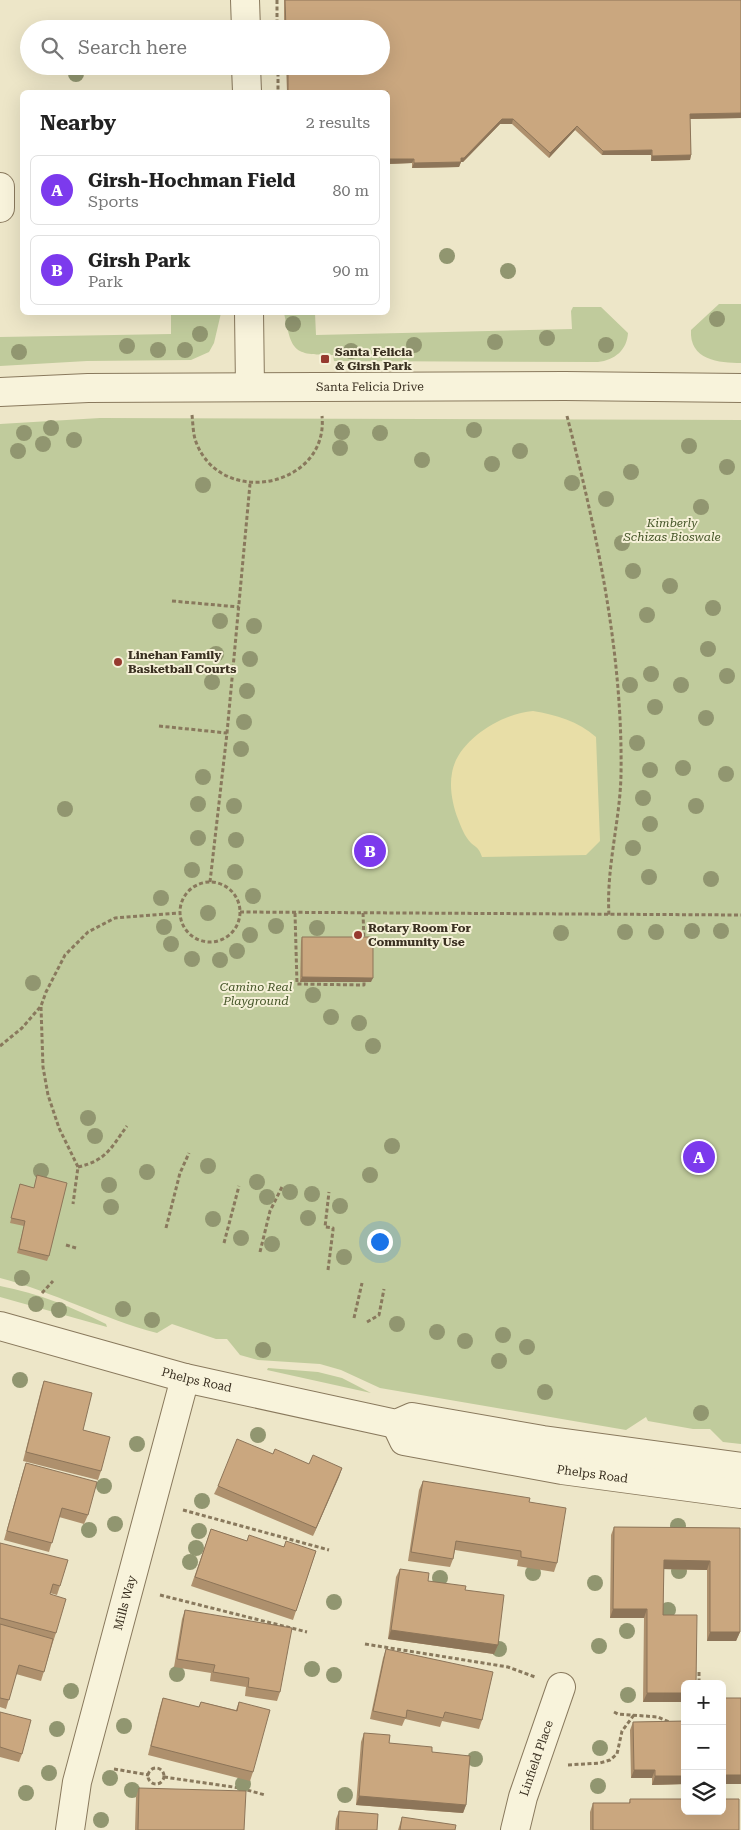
<!DOCTYPE html>
<html lang="en">
<head>
<meta charset="utf-8">
<style>
	:root { --surface:#fff; --page:#f2f2f2; --text:#222; --muted:#767676; --line:#e0e0e0; --accent:#7c3aed }
	body { margin:0; font-family:"Roboto Serif",serif; background:var(--page); color:var(--text) }
	.controls { position:absolute; right:15px; bottom:15px; display:grid; overflow:hidden; border-radius:8px; box-shadow:0 5px 20px #0002 }
	.controls button { width:45px; height:45px; display:grid; place-items:center; padding:0; border:0; border-bottom:1px solid var(--line); background:var(--surface); color:var(--text); font:25px sans-serif }
	.you { position:absolute; left:379px; top:1241px; width:18px; height:18px; margin:-12px; border:4px solid #fff; border-radius:50%; background:#1a73e8; box-shadow:0 0 0 8px #1a73e833 }
	.badge { display:grid; place-items:center; width:32px; height:32px; border-radius:50%; background:var(--accent); color:#fff; font-size:16px; font-weight:700 }
	.pin { position:absolute; translate:-50% -50%; border:2px solid #fff; box-shadow:0 1px 5px #0006 }
	.list { margin:0; padding:0; list-style:none }
	h2 { display:flex; justify-content:space-between; align-items:center; height:65px; margin:0; padding:0 20px; font-size:21px }
	h2 small { font-size:16px; font-weight:400; color:var(--muted) }
	.list li { display:grid; grid-template-columns:32px 1fr auto; gap:15px; align-items:center; box-sizing:border-box; height:70px; margin:0 10px 10px; padding:0 10px; border:1px solid var(--line); border-radius:8px }
	.list b { display:block; font-size:19px; white-space:nowrap }
	.list p { margin:0; font-size:16px; white-space:nowrap; color:var(--muted) }
	.list em { font-size:16px; font-style:normal; color:var(--muted) }
	.icon { flex:none; width:28px; height:28px; fill:none; stroke:currentColor; stroke-width:2; stroke-linecap:round; stroke-linejoin:round }
	.map { position:relative; flex:none; width:741px; height:1830px; overflow:hidden }
	.search { position:absolute; background:var(--surface); box-shadow:0 5px 20px #0002; left:20px; top:20px; width:370px; height:55px; display:flex; align-items:center; gap:12px; box-sizing:border-box; padding:0 18px; border-radius:28px; color:var(--muted); font-size:19px }
	.panel { position:absolute; background:var(--surface); box-shadow:0 5px 20px #0002; left:20px; top:90px; width:370px; height:225px; border-radius:8px }
	.map>svg:first-child { display:block }
	.green { fill:#c0cb9c }
	.sand { fill:#e8dea7 }
	.lines { fill:none; stroke-linecap:round; stroke-linejoin:round }
	.minor-casing { stroke:#89795d; stroke-width:30 }
	.path { stroke:#89795d; stroke-width:3; stroke-dasharray:4 2.5; stroke-linecap:butt }
	.minor { stroke:#f8f3db; stroke-width:28 }
	.tree { fill:#919670 }
	.wall { fill:#ae906d }
	.shaded-wall { fill:#8d7559 }
	.building { fill:#caa77f; stroke:#8d7559 }
	.poi-dot { fill:#963a2f; stroke:#f5f0d7; stroke-width:2 }
	.labels { text-anchor:middle; stroke-width:4; stroke-linejoin:round; paint-order:stroke }
	.poi-label { font-size:12px; font-weight:bold; fill:#3a3021; stroke:#f5f0d7; text-anchor:start }
	.street-label { font-size:12px; fill:#3a3021; stroke:#f5f0d7 }
	.park-label { font-size:12px; font-style:italic; fill:#455528; stroke:#f5f0d7 }
</style>
</head>
<body>
<div class="map">
<svg width="741" height="1830" viewBox="0 0 741 1830">
	<rect width="100%" height="100%" fill="#ede6c8"/>
	<g class="green">
		<path d="M719,304h22v59c-22,0 -52,-3 -50,-33z"/>
		<path d="M573,307h28l27,26c-1,17 -13,27 -30,29l-264,-1 -1,-6c-41,0 -41,-4 -49,-42h31l1,22 256,-6 -1,-18z"/>
		<path d="M171,313h50l-7,30 -5,9 -18,8 -104,1 -87,5v-29l171,-3z"/>
		<path d="M100,418l641,2v1024l-18,-2 -13,-13h-17l-45,-8 -2,-4 -20,13 -246,-42 -39,-18 -21,-6 -62,-4 -18,-5 -13,-16h-11l-44,-15 -15,9c-54,-14 -103,-41 -157,-55v-854z"/>
		<path d="M0,1286c37,7 72,21 106,38l1,3 -107,-30z"/>
		<path d="M268,1368l50,4 24,6 29,15 -104,-23z"/>
	</g>
	<path class="sand" d="M533,711c23,4 45,10 63,26l4,104 -14,14 -104,2c-3,-9 -5,-9 -11,-14 -6,-6 -10,-16 -13,-24 -5,-13 -9,-31 -6,-46 5,-33 51,-60 81,-62z"/>
	<g class="lines">
		<g class="minor-casing">
			<g id="minor">
				<path d="M245,0l1,29"/>
				<path d="M246,66l1,26"/>
				<path d="M0,187v21"/>
				<path d="M249,312l1,75"/>
				<path id="s1" d="M0,392l88,-4 477,-2 176,2"/>
				<path id="s2" d="M0,1326l185,52 211,46 16,-7 131,23 198,27"/>
				<path id="s3" d="M396,1424l8,17 158,29 179,24"/>
				<path id="s4" d="M70,1830l7,-48 108,-404"/>
				<path id="s5" d="M515,1830l8,-33 38,-110"/>
			</g>
		</g>
		<g class="path">
			<path d="M277,0v29"/>
			<path d="M278,66v26"/>
			<path d="M192,415c1,9 1,19 4,27 25,67 133,45 126,-26"/>
			<path d="M567,416c30,117 56,238 54,359 -1,46 -15,93 -12,140"/>
			<path d="M172,601l67,6"/>
			<path d="M159,726l68,7"/>
			<circle cx="210" cy="912" r="30"/>
			<path d="M210,882l17,-149 23,-249"/>
			<path d="M240,912l501,3"/>
			<path d="M295,913l2,71 67,1v-6"/>
			<path d="M363,913l1,27"/>
			<path d="M41,1007l2,60 5,28 11,33 19,39 -5,37"/>
			<path d="M0,1046l22,-18 19,-22 5,-14 19,-37 23,-23 27,-14 63,-5"/>
			<path d="M78,1167c29,-7 32,-18 49,-41"/>
			<path d="M166,1228l14,-55 9,-20"/>
			<path d="M224,1243l15,-57"/>
			<path d="M66,1245l10,3"/>
			<path d="M260,1252l10,-41 13,-26"/>
			<path d="M328,1270l5,-40v-2l-8,-1 4,-35"/>
			<path d="M42,1293l11,-12"/>
			<path d="M354,1318l8,-35"/>
			<path d="M367,1322l12,-7 5,-26"/>
			<path d="M183,1510l146,40"/>
			<path d="M160,1595l147,37"/>
			<path d="M365,1644l143,23 27,10"/>
			<path d="M699,1672v12"/>
			<path d="M614,1712l4,2 40,3 11,5"/>
			<path d="M568,1765l32,-2 10,-3 7,-6 5,-23 12,-16"/>
			<circle cx="156" cy="1776" r="8"/>
			<path d="M114,1769l35,6"/>
			<path d="M164,1777l76,11 25,7"/>
		</g>
		<use href="#minor" class="minor"/>
	</g>
	<g class="tree">
		<circle cx="76" cy="74" r="8"/>
		<circle cx="447" cy="256" r="8"/>
		<circle cx="508" cy="271" r="8"/>
		<circle cx="717" cy="319" r="8"/>
		<circle cx="293" cy="324" r="8"/>
		<circle cx="200" cy="334" r="8"/>
		<circle cx="547" cy="338" r="8"/>
		<circle cx="495" cy="342" r="8"/>
		<circle cx="414" cy="345" r="8"/>
		<circle cx="606" cy="345" r="8"/>
		<circle cx="127" cy="346" r="8"/>
		<circle cx="158" cy="350" r="8"/>
		<circle cx="185" cy="350" r="8"/>
		<circle cx="351" cy="351" r="8"/>
		<circle cx="19" cy="352" r="8"/>
		<circle cx="51" cy="428" r="8"/>
		<circle cx="474" cy="430" r="8"/>
		<circle cx="342" cy="432" r="8"/>
		<circle cx="24" cy="433" r="8"/>
		<circle cx="380" cy="433" r="8"/>
		<circle cx="74" cy="440" r="8"/>
		<circle cx="43" cy="444" r="8"/>
		<circle cx="689" cy="446" r="8"/>
		<circle cx="340" cy="448" r="8"/>
		<circle cx="18" cy="451" r="8"/>
		<circle cx="520" cy="451" r="8"/>
		<circle cx="422" cy="460" r="8"/>
		<circle cx="492" cy="464" r="8"/>
		<circle cx="727" cy="467" r="8"/>
		<circle cx="631" cy="472" r="8"/>
		<circle cx="572" cy="483" r="8"/>
		<circle cx="203" cy="485" r="8"/>
		<circle cx="606" cy="499" r="8"/>
		<circle cx="701" cy="507" r="8"/>
		<circle cx="622" cy="543" r="8"/>
		<circle cx="633" cy="571" r="8"/>
		<circle cx="670" cy="586" r="8"/>
		<circle cx="713" cy="608" r="8"/>
		<circle cx="647" cy="615" r="8"/>
		<circle cx="220" cy="621" r="8"/>
		<circle cx="254" cy="626" r="8"/>
		<circle cx="708" cy="649" r="8"/>
		<circle cx="216" cy="654" r="8"/>
		<circle cx="250" cy="659" r="8"/>
		<circle cx="651" cy="674" r="8"/>
		<circle cx="727" cy="676" r="8"/>
		<circle cx="212" cy="682" r="8"/>
		<circle cx="630" cy="685" r="8"/>
		<circle cx="681" cy="685" r="8"/>
		<circle cx="247" cy="691" r="8"/>
		<circle cx="655" cy="707" r="8"/>
		<circle cx="706" cy="718" r="8"/>
		<circle cx="244" cy="722" r="8"/>
		<circle cx="637" cy="743" r="8"/>
		<circle cx="241" cy="749" r="8"/>
		<circle cx="683" cy="768" r="8"/>
		<circle cx="650" cy="770" r="8"/>
		<circle cx="726" cy="774" r="8"/>
		<circle cx="203" cy="777" r="8"/>
		<circle cx="643" cy="798" r="8"/>
		<circle cx="198" cy="804" r="8"/>
		<circle cx="234" cy="806" r="8"/>
		<circle cx="696" cy="806" r="8"/>
		<circle cx="65" cy="809" r="8"/>
		<circle cx="650" cy="824" r="8"/>
		<circle cx="198" cy="838" r="8"/>
		<circle cx="236" cy="840" r="8"/>
		<circle cx="633" cy="848" r="8"/>
		<circle cx="192" cy="870" r="8"/>
		<circle cx="235" cy="872" r="8"/>
		<circle cx="649" cy="877" r="8"/>
		<circle cx="711" cy="879" r="8"/>
		<circle cx="253" cy="896" r="8"/>
		<circle cx="161" cy="898" r="8"/>
		<circle cx="208" cy="913" r="8"/>
		<circle cx="276" cy="926" r="8"/>
		<circle cx="164" cy="927" r="8"/>
		<circle cx="317" cy="928" r="8"/>
		<circle cx="692" cy="931" r="8"/>
		<circle cx="721" cy="931" r="8"/>
		<circle cx="625" cy="932" r="8"/>
		<circle cx="656" cy="932" r="8"/>
		<circle cx="561" cy="933" r="8"/>
		<circle cx="250" cy="935" r="8"/>
		<circle cx="171" cy="944" r="8"/>
		<circle cx="237" cy="951" r="8"/>
		<circle cx="192" cy="959" r="8"/>
		<circle cx="220" cy="960" r="8"/>
		<circle cx="33" cy="983" r="8"/>
		<circle cx="313" cy="995" r="8"/>
		<circle cx="331" cy="1017" r="8"/>
		<circle cx="359" cy="1023" r="8"/>
		<circle cx="373" cy="1046" r="8"/>
		<circle cx="88" cy="1118" r="8"/>
		<circle cx="95" cy="1136" r="8"/>
		<circle cx="392" cy="1146" r="8"/>
		<circle cx="208" cy="1166" r="8"/>
		<circle cx="41" cy="1171" r="8"/>
		<circle cx="147" cy="1172" r="8"/>
		<circle cx="370" cy="1175" r="8"/>
		<circle cx="257" cy="1182" r="8"/>
		<circle cx="109" cy="1185" r="8"/>
		<circle cx="290" cy="1192" r="8"/>
		<circle cx="312" cy="1194" r="8"/>
		<circle cx="267" cy="1197" r="8"/>
		<circle cx="340" cy="1206" r="8"/>
		<circle cx="111" cy="1207" r="8"/>
		<circle cx="308" cy="1218" r="8"/>
		<circle cx="213" cy="1219" r="8"/>
		<circle cx="241" cy="1238" r="8"/>
		<circle cx="272" cy="1244" r="8"/>
		<circle cx="382" cy="1244" r="8"/>
		<circle cx="344" cy="1257" r="8"/>
		<circle cx="22" cy="1278" r="8"/>
		<circle cx="36" cy="1304" r="8"/>
		<circle cx="123" cy="1309" r="8"/>
		<circle cx="59" cy="1310" r="8"/>
		<circle cx="152" cy="1320" r="8"/>
		<circle cx="397" cy="1324" r="8"/>
		<circle cx="437" cy="1332" r="8"/>
		<circle cx="503" cy="1335" r="8"/>
		<circle cx="465" cy="1341" r="8"/>
		<circle cx="527" cy="1347" r="8"/>
		<circle cx="263" cy="1350" r="8"/>
		<circle cx="499" cy="1361" r="8"/>
		<circle cx="20" cy="1380" r="8"/>
		<circle cx="545" cy="1392" r="8"/>
		<circle cx="701" cy="1413" r="8"/>
		<circle cx="258" cy="1435" r="8"/>
		<circle cx="137" cy="1444" r="8"/>
		<circle cx="104" cy="1486" r="8"/>
		<circle cx="202" cy="1501" r="8"/>
		<circle cx="115" cy="1524" r="8"/>
		<circle cx="678" cy="1526" r="8"/>
		<circle cx="89" cy="1530" r="8"/>
		<circle cx="199" cy="1531" r="8"/>
		<circle cx="196" cy="1548" r="8"/>
		<circle cx="190" cy="1562" r="8"/>
		<circle cx="679" cy="1571" r="8"/>
		<circle cx="533" cy="1573" r="8"/>
		<circle cx="440" cy="1578" r="8"/>
		<circle cx="595" cy="1583" r="8"/>
		<circle cx="334" cy="1602" r="8"/>
		<circle cx="668" cy="1610" r="8"/>
		<circle cx="627" cy="1631" r="8"/>
		<circle cx="599" cy="1646" r="8"/>
		<circle cx="499" cy="1649" r="8"/>
		<circle cx="312" cy="1669" r="8"/>
		<circle cx="177" cy="1674" r="8"/>
		<circle cx="334" cy="1675" r="8"/>
		<circle cx="71" cy="1691" r="8"/>
		<circle cx="628" cy="1695" r="8"/>
		<circle cx="124" cy="1726" r="8"/>
		<circle cx="57" cy="1729" r="8"/>
		<circle cx="600" cy="1748" r="8"/>
		<circle cx="475" cy="1759" r="8"/>
		<circle cx="49" cy="1773" r="8"/>
		<circle cx="110" cy="1778" r="8"/>
		<circle cx="243" cy="1784" r="8"/>
		<circle cx="598" cy="1786" r="8"/>
		<circle cx="132" cy="1790" r="8"/>
		<circle cx="26" cy="1793" r="8"/>
		<circle cx="345" cy="1795" r="8"/>
		<circle cx="101" cy="1820" r="8"/>
	</g>
	<g class="wall">
		<path d="M284,0h457v118l-51,1 1,36 -1,5 -39,1v-6h-49l-27,-25 -26,28 -37,-34h-12l-37,38h-2l-2,5 -47,1v-5l-24,1v-72h-101l-1,-26h95v-37h-97z"/>
		<path d="M302,937l69,45h-71l1,-41z"/>
		<path d="M37,1175l12,81 -2,5 -30,-8 7,-27 -14,-3 10,-39 14,4z"/>
		<path d="M44,1381l39,49 18,41 -3,9 -75,-19 18,-71z"/>
		<path d="M273,1454l36,10 33,4 -29,68 -99,-42 4,-8z"/>
		<path d="M26,1463l62,52 -4,9 -25,-7 -10,35 -45,-12 19,-68z"/>
		<path d="M423,1481l106,21 28,61 -3,9 -37,-6 1,-6 -63,-10 -2,9 -3,8 -42,-6 11,-71z"/>
		<path d="M614,1527l126,1v104l-4,9h-29v-71l-43,-1 -1,46 22,87h-42l1,-84h-34l1,-83z"/>
		<path d="M211,1529l36,12 69,10 -23,69 -102,-34z"/>
		<path d="M0,1544l60,42 -3,9 -7,-2v1l6,39 -3,9 -12,39 -25,-7 -10,35 -6,-2z"/>
		<path d="M400,1569l28,12 70,64 -4,9 -106,-15 8,-62z"/>
		<path d="M185,1610l95,82 -3,9 -32,-5 1,-9 -36,-6 1,-8 -37,-6 8,-48z"/>
		<path d="M386,1649l96,71 -3,9 -37,-8 -2,6 -35,-8 -3,7 -32,-7 13,-61z"/>
		<path d="M163,1698l36,9 2,-5 35,8 3,-8 14,70 -3,9 -102,-26 12,-48z"/>
		<path d="M0,1712l22,42 -3,8 -19,-5z"/>
		<path d="M685,1721v63l-33,1v-7h-21l-1,-48 3,-8z"/>
		<path d="M364,1733l25,10 43,9 34,53 -3,8 -107,-8 5,-63z"/>
		<path d="M139,1788l105,42h-109l1,-33z"/>
		<path d="M630,1799l109,31h-149v-18l3,-9h36z"/>
		<path d="M339,1811l38,19h-42l1,-11z"/>
		<path d="M402,1817l53,13h-57z"/>
	</g>
	<g class="shaded-wall">
		<path d="M741,113v5l-53,1 2,-5z"/>
		<path d="M502,119h11l-1,5h-12l-37,38h-4l2,-4z"/>
		<path d="M577,126l-2,4 -26,28 1,-5z"/>
		<path d="M652,150l-1,5h-49l1,-4z"/>
		<path d="M691,155l-1,5 -39,1 1,-5z"/>
		<path d="M388,159h26l-2,4 -24,1z"/>
		<path d="M461,162l-2,5 -47,1 2,-5z"/>
		<path d="M302,977l71,1 -2,4h-71z"/>
		<path d="M342,1468l-3,9 -26,59 3,-8z"/>
		<path d="M664,1560l46,1 -3,9 -47,-1z"/>
		<path d="M613,1609h34l-3,9h-34z"/>
		<path d="M391,1630l107,15 -4,9 -106,-15z"/>
		<path d="M710,1632h30l-4,9h-29z"/>
		<path d="M647,1693h38v9h-42z"/>
		<path d="M634,1770h21l-3,8h-21z"/>
		<rect x="722" y="1775" width="19" height="9"/>
		<path d="M655,1776h30v8l-33,1z"/>
		<path d="M359,1796l107,9 -3,8 -107,-8z"/>
	</g>
	<g class="building">
		<path d="M285,0h456v113l-51,1 1,41 -39,1v-6l-49,1 -26,-25 -27,27 -37,-34h-11l-38,39h-3v4l-47,1v-4h-26v-67h-100v-26h93v-37h-95z"/>
		<path d="M302,937h71v41l-71,-1z"/>
		<path d="M37,1175l30,8 -18,73 -30,-7 6,-28 -14,-3 9,-34 14,4z"/>
		<path d="M44,1381l48,12 -9,37 27,7 -9,34 -75,-19z"/>
		<path d="M237,1439l36,15 2,-5 34,15 4,-9 29,13 -26,60 -98,-42z"/>
		<path d="M26,1463l71,19 -9,33 -26,-7 -10,35 -45,-12z"/>
		<path d="M423,1481l107,17 -1,4 37,6 -9,55 -36,-6v-6l-65,-10 -3,18 -42,-7z"/>
		<path d="M614,1527l126,1v104h-30v-71l-46,-1 -1,55h34l-1,69h-11v9h-38v-84h-34z"/>
		<path d="M211,1529l36,12 2,-6 35,12 2,-6 30,10 -20,60 -101,-34z"/>
		<path d="M0,1543l68,17 -8,26 -7,-2 -3,10 16,5 -10,34 -56,-15z"/>
		<path d="M400,1569l29,4 -1,8 38,5 -1,4 39,5 -6,50 -107,-15z"/>
		<path d="M185,1610l107,18 -12,64 -32,-5 1,-9 -36,-6 2,-7 -38,-6z"/>
		<path d="M0,1624l53,15 -9,33 -25,-7 -10,35 -9,-2z"/>
		<path d="M386,1649l107,23 -11,48 -37,-8 -2,6 -36,-8 -1,8 -33,-7z"/>
		<path d="M163,1698l36,9 2,-5 36,9 2,-9 31,8 -17,62 -102,-26z"/>
		<rect x="722" y="1698" width="19" height="77"/>
		<path d="M0,1712l31,8 -9,34 -22,-7z"/>
		<path d="M685,1721v55h-30v-6h-21l-1,-48z"/>
		<path d="M364,1733l26,2 -1,8 43,4v5l38,4 -4,49 -107,-9z"/>
		<path d="M139,1788l107,3 -2,39h-106z"/>
		<path d="M630,1799h55v12h37v-12h17v31h-146v-27h37z"/>
		<path d="M339,1811l39,3 -1,16h-39z"/>
		<path d="M402,1817l54,8 -1,5h-55z"/>
	</g>
	<g class="poi-dot">
		<rect x="320" y="354" width="10" height="10" rx="2.5"/>
		<circle cx="118" cy="662" r="5"/>
		<circle cx="358" cy="935" r="5"/>
	</g>
	<g class="labels">
		<g class="poi-label">
			<text x="335" y="356">Santa Felicia<tspan x="335" dy="14">&amp; Girsh Park</tspan></text>
			<text x="128" y="659">Linehan Family<tspan x="128" dy="14">Basketball Courts</tspan></text>
			<text x="368" y="932">Rotary Room For<tspan x="368" dy="14">Community Use</tspan></text>
		</g>
		<g class="street-label">
			<text dy="4" stroke="none"><textPath href="#s1" startOffset="370">Santa Felicia Drive</textPath></text>
			<text dy="4" stroke="none"><textPath href="#s2" startOffset="204">Phelps Road</textPath></text>
			<text dy="4" stroke="none"><textPath href="#s3" startOffset="210">Phelps Road</textPath></text>
			<text dy="4" stroke="none"><textPath href="#s4" startOffset="234">Mills Way</textPath></text>
			<text dy="4" stroke="none"><textPath href="#s5" startOffset="75">Linfield Place</textPath></text>
		</g>
		<g class="park-label">
			<text x="672" y="527">Kimberly<tspan x="672" dy="14">Schizas Bioswale</tspan></text>
			<text x="256" y="991">Camino Real<tspan x="256" dy="14">Playground</tspan></text>
		</g>
	</g>
</svg>
<div class="controls">
<button>+</button>
<button>−</button>
<button><svg class="icon" aria-label="layers" viewBox="0 0 24 24"><path d="M12 4l9 5-9 5-9-5zM3 14l9 5 9-5"/></svg></button>
</div>
<div class="you"></div>
<div class="pin badge" style="left:699px;top:1157px">A</div>
<div class="pin badge" style="left:370px;top:851px">B</div>
<div class="search"><svg class="icon" aria-label="search" viewBox="0 0 24 24"><circle cx="10" cy="10" r="6"/><path d="M15 15l6 6"/></svg>Search here</div>
<section class="panel">
<h2>Nearby<small>2 results</small></h2>
<ul class="list">
<li><span class="badge">A</span><div><b>Girsh-Hochman Field</b><p>Sports</p></div><em>80 m</em></li>
<li><span class="badge">B</span><div><b>Girsh Park</b><p>Park</p></div><em>90 m</em></li>
</ul>
</section>
</div>
</body>
</html>
